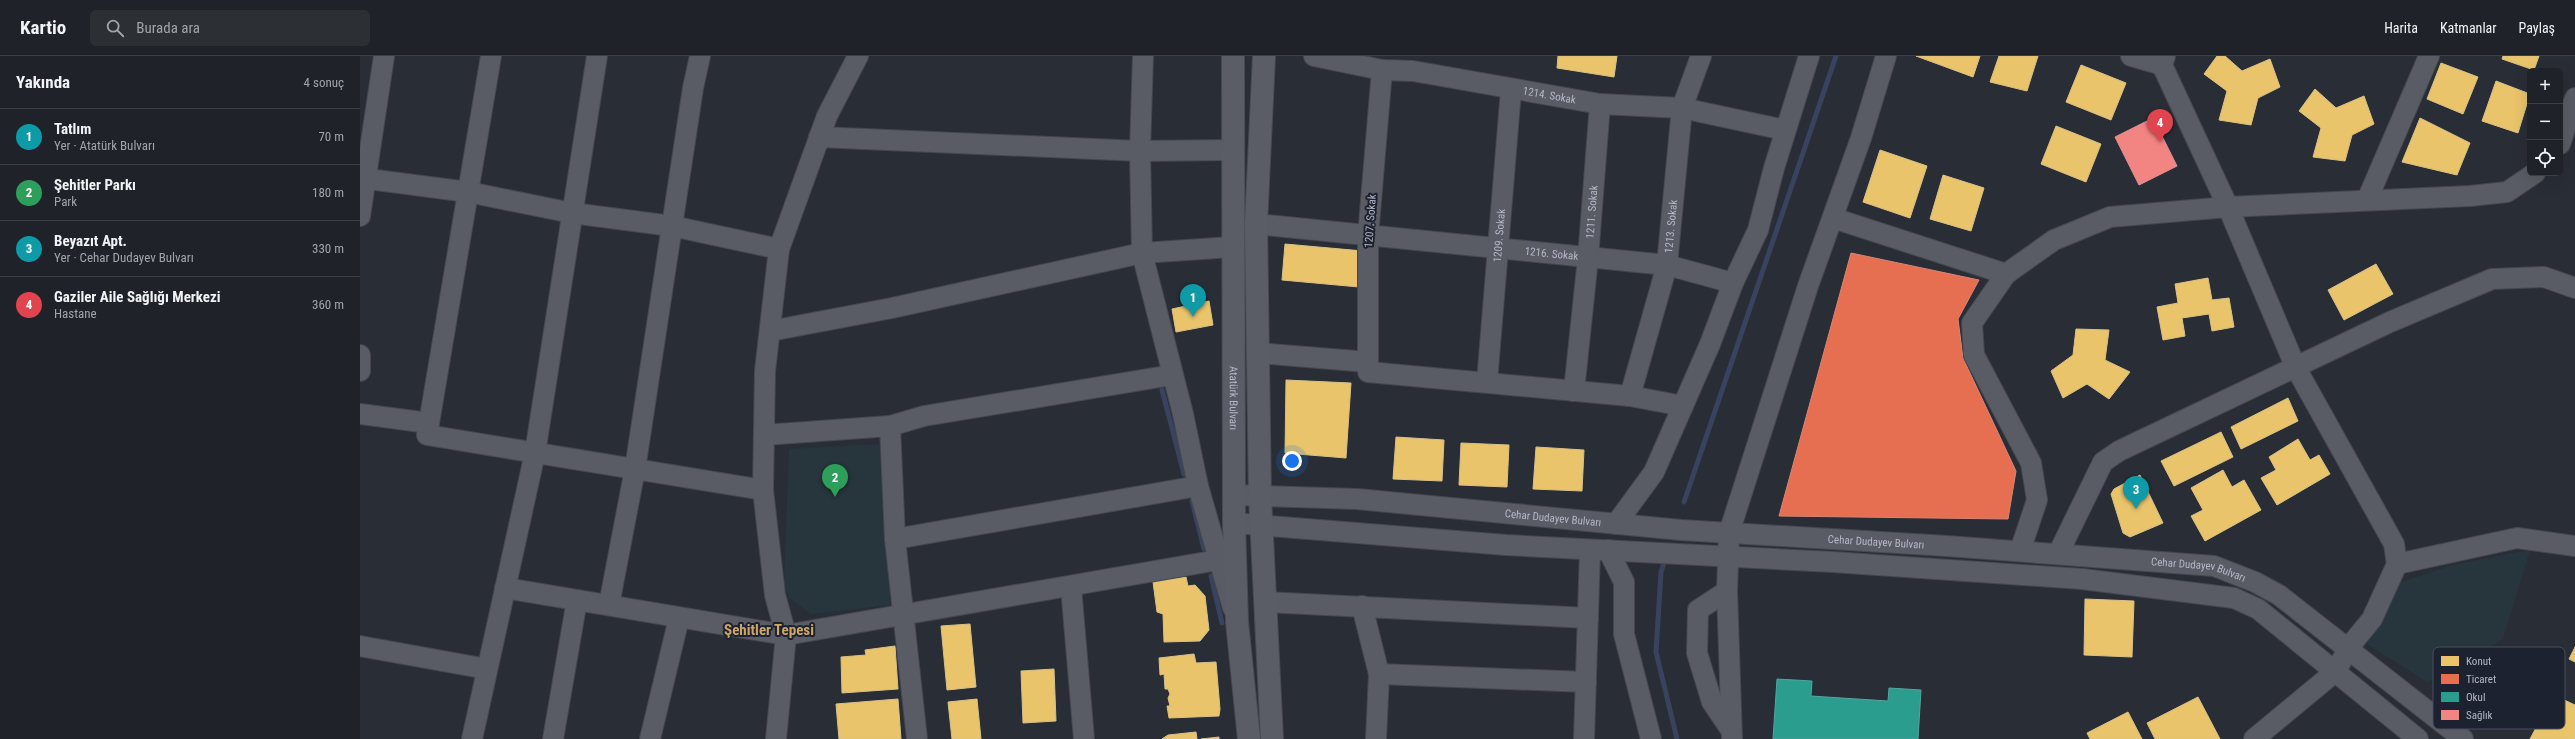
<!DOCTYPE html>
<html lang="tr">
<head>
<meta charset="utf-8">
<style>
	:root { --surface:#1f2228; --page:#2c2f34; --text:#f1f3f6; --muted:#a1a4a8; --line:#3c3f45; --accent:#838794 }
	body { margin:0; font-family:"Roboto Condensed",sans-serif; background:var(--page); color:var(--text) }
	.controls { position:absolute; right:12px; top:12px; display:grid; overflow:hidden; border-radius:6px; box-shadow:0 4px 16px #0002 }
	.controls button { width:36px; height:36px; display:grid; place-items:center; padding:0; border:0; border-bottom:1px solid var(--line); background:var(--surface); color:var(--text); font:20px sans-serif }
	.you { position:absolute; left:932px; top:405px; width:14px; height:14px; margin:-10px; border:3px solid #fff; border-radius:50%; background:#1a73e8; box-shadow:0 0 0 6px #1a73e833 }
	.badge { display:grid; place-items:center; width:26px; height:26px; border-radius:50%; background:var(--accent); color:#fff; font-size:13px; font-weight:700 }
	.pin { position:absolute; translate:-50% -33px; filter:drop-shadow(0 1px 2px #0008) }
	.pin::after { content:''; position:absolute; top:21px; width:14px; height:12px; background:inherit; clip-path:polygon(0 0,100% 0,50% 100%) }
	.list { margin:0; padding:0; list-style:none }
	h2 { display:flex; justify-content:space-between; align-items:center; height:52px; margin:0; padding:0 16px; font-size:17px }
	h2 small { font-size:13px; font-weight:400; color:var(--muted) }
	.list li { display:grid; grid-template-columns:26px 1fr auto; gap:12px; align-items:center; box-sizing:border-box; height:56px; padding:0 16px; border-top:1px solid var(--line) }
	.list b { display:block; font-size:15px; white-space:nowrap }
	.list p { margin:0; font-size:13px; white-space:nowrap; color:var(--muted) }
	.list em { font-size:13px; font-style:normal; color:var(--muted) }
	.icon { flex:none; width:22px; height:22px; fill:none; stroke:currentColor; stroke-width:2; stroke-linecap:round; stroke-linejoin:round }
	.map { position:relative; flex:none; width:2215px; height:683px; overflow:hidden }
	header { display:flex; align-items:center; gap:24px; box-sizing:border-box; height:56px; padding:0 20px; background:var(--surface); border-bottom:1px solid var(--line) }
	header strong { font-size:19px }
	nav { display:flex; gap:22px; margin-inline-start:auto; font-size:14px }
	.search { width:280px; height:36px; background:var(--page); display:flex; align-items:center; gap:10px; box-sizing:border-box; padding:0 14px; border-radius:6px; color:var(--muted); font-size:15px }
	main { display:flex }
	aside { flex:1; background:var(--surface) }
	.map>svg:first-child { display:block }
	.green { fill:#27363c }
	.homes { fill:#e9c46a; stroke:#d9c086 }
	.shops { fill:#e76f51; stroke:#d88574 }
	.schools { fill:#2a9d8f; stroke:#53a5a0 }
	.health { fill:#f28482; stroke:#df9396 }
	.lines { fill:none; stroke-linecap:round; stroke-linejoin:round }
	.stream { stroke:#39435f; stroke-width:5 }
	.minor-casing { stroke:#45484f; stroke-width:22 }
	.major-casing { stroke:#474a53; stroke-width:24 }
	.minor { stroke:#595c64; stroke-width:20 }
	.major { stroke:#5b5d66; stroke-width:22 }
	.labels { text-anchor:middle; stroke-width:4; stroke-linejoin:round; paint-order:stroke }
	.street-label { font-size:11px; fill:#b4b7c6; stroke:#1d2230 }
	.district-label { font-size:15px; font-weight:bold; fill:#cda668; stroke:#1d2230 }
	.key { fill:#1d2230; stroke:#4a4f5d; stroke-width:1 }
	.key-label { font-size:11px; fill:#b4b7c6 }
</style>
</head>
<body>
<header>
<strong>Kartio</strong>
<div class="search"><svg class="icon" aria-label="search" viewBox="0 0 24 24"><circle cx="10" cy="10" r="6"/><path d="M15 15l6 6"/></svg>Burada ara</div>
<nav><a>Harita</a><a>Katmanlar</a><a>Paylaş</a></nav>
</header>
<main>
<aside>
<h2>Yakında<small>4 sonuç</small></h2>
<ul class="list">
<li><span class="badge" style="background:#0f9aa8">1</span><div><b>Tatlım</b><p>Yer · Atatürk Bulvarı</p></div><em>70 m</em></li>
<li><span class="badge" style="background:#2e9e5b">2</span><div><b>Şehitler Parkı</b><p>Park</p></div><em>180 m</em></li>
<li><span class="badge" style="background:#0f9aa8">3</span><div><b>Beyazıt Apt.</b><p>Yer · Cehar Dudayev Bulvarı</p></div><em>330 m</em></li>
<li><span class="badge" style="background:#e0444e">4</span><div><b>Gaziler Aile Sağlığı Merkezi</b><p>Hastane</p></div><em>360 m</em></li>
</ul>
</aside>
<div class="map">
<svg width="2215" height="683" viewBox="0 0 2215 683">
	<rect width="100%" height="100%" fill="#292d36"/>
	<g class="green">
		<path d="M521,388l9,161 -79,9 -22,-16 -5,-16 5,-133z"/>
		<path d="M2170,494l-27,89 -76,43 -60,-38 31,-61 58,-19z"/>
	</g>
	<g class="homes">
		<path d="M1198,0h59l-3,21 -57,-9z"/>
		<path d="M1556,0h64l-7,21z"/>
		<path d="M1639,0h39l-11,35 -37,-9z"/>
		<path d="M1857,0h8l17,15 28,-12 10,28 -22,11 -7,27 -32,-5 8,-29 -23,-17z"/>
		<path d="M2143,0h36l-5,14 -32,-11z"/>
		<path d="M2081,7l37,14 -15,37 -36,-15z"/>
		<path d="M1721,9l45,18 -15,37 -45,-18z"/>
		<path d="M2136,25l34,13 -12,39 -36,-12z"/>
		<path d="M1955,33l21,19 28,-12 10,28 -22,11 -7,26 -32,-4 8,-29 -22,-17z"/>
		<path d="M2060,62l50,25 -13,32 -55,-13z"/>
		<path d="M1696,70l45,18 -15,38 -45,-18z"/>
		<path d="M1520,94l47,16 -17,52 -47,-16z"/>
		<path d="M1583,119l41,13 -13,43 -41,-12z"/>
		<path d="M925,188l78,7 -4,36 -77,-7z"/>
		<path d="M2016,208l17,30 -49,26 -16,-30z"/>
		<path d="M1848,222l4,22 17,-2 5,29 -22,4 -3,-17 -27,4 3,18 -22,4 -6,-33 21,-4 -3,-19z"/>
		<path d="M849,245l4,24 -37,7 -4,-23z"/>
		<path d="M1716,273l33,1 -4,30 25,12 -21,27 -22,-15 -24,14 -12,-27 22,-16z"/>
		<path d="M926,324l65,3 -5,75 -61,-5z"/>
		<path d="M1928,342l10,23 -57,28 -10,-22z"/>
		<path d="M1861,376l12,25 -59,29 -13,-25z"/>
		<path d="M1036,381l48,3 -2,41 -49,-2z"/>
		<path d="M1938,383l12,21 9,-5 11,19 -53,31 -16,-27 15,-8 -7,-13z"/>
		<path d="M1101,387l48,2 -2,42 -48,-2z"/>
		<path d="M1176,391l48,3 -2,41 -49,-2z"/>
		<path d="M1863,414l9,17 12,-7 17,30 -56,31 -14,-25 12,-6 -12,-22z"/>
		<path d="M1780,419l23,48 -33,14 -7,-4 -12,-39 3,-5z"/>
		<path d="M826,521l2,9 7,-1 10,11 4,34 -9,11 -36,1 -1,-28 -6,-2 -4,-30z"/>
		<path d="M1725,543l49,2 -2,56 -48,-2z"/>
		<path d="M610,568l6,63 -29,3 -6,-64z"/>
		<path d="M535,590l3,43 -56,4 -1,-36 25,-2 -1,-5z"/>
		<path d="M2215,591v15l-6,-3z"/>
		<path d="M834,598l2,9 20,-1 4,47 -1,7 -50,2 -2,-12h3l-2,-8 2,-4 -2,-5h-3l-1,-15 -4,1 -1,-17z"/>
		<path d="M694,613l2,52 -33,2 -2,-52z"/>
		<path d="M2185,635l30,14v34h-45l9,-17 -9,-4z"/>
		<path d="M1838,641l22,42h-65l-8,-16z"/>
		<path d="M538,643l3,40h-62l-3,-35z"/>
		<path d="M617,643l4,40h-29l-4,-37z"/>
		<path d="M1768,656l14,27h-52l-3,-6z"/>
		<path d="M836,676l1,7h-35l6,-4z"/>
		<path d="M859,681v2h-18z"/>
	</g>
	<path class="shops" d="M1491,197l128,27 -21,39 5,39 53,113 -8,48 -229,-3z"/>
	<path class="schools" d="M1417,623l35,2 -1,15 77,5 1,-13 32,2 -3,49h-145z"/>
	<path class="health" d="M1793,62l24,48 -38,19 -24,-48z"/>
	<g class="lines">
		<g class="stream">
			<path d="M802,334l22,84"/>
			<path d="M832,445l12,48"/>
			<path d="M1324,446l152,-446"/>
			<path d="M1304,507l-3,9 -5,80 21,87"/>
			<path d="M851,520l11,47"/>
		</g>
		<g class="minor-casing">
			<g id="minor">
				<path d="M131,0l-64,379 336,55"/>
				<path d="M783,0l-3,95 2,102 41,161 15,72 35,122"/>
				<path id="s1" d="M954,0l68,14 31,1 187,33 82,4 103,22"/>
				<path d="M1771,0l31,9"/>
				<path d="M1805,0l-3,9 66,142 68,161 98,176 3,20 -25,55 -23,28 -13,24 -82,68"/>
				<path d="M1022,14l-14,166v136l262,24 53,10"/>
				<path d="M459,81l321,14 91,-1"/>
				<path d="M2200,88l15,-46"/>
				<path d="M0,122l108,14 104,21 100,13 107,23"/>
				<path d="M2007,144l62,-144"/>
				<path d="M0,160l24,-160"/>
				<path d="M1473,162l173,56"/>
				<path id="s2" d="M896,168l411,41 66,18"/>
				<path d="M410,275l122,-23 250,-55 90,-6"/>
				<path d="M898,297l110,9"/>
				<path d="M0,299v16"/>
				<path id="s3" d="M1127,326l24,-292"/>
				<path id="s4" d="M1214,335l14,-133 12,-154"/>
				<path id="s5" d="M1270,340l37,-131 15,-157 19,-52"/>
				<path d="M0,358l69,9"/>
				<path d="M530,370l5,113 22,200"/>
				<path d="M404,379l126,-9 34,-10 248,-41"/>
				<path id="s6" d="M874,439l123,4 324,31 266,16 267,20 41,16 24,13 184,144"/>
				<path d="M874,467l272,22 327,17 249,17 152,19 24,11 160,130"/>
				<path d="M1256,468l38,-52 56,-128 23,-61 25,-53 16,-62 35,-112"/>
				<path d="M535,483l303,-53"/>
				<path d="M1248,494l16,32v52l27,105"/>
				<path d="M1660,495l17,-51 -6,-37 -57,-108 -2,-32 34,-49 48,-34 56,-23 118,-10 242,-11 37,-4 28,-19"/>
				<path d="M1698,498l45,-92 16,-11 271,-129 102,-43 52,-2 31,11"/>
				<path d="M2037,508l120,-26 58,8"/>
				<path d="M711,531l13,152"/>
				<path d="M145,532l281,47 432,-75"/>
				<path d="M1367,535l-29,19 -1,43 15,49 19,28"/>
				<path d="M905,546l323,16"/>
				<path d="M249,549l26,-136 58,-381 7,-32"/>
				<path d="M1002,550l17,68 -3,65"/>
				<path d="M0,590l127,23"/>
				<path d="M1019,618l207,8"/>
				<path d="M112,683l63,-286 62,-397"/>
				<path d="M193,683l24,-139"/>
				<path d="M290,683l29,-121"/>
				<path d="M416,683l10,-104 -11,-40 -12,-105 2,-119 14,-122 48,-133 31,-60"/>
				<path d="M1224,683l6,-189"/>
				<path d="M1372,683l-5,-148 2,-58 79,-247 53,-148 25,-82"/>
			</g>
		</g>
		<g class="major-casing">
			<g id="major">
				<path id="s7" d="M873,0l1,467 3,99 12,117"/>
				<path d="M904,0l-8,168 4,273 12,242"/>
			</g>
		</g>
		<use href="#minor" class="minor"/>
		<use href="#major" class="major"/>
	</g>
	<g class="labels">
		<g class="street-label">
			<text dy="4" stroke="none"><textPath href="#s1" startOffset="239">1214. Sokak</textPath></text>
			<text dy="4" stroke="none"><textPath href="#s4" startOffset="180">1211. Sokak</textPath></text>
			<text transform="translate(1010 165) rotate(-86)" y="4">1207. Sokak</text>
			<text dy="4" stroke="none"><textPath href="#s5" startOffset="175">1213. Sokak</textPath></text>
			<text dy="4" stroke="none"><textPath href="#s3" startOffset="147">1209. Sokak</textPath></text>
			<text dy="4" stroke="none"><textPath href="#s2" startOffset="297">1216. Sokak</textPath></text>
			<text dy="4" stroke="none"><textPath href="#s7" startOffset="342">Atatürk Bulvarı</textPath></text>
			<text dy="4" stroke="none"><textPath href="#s6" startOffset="320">Cehar Dudayev Bulvarı</textPath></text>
			<text dy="4" stroke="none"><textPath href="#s6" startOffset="644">Cehar Dudayev Bulvarı</textPath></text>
			<text dy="4" stroke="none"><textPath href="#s6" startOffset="968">Cehar Dudayev Bulvarı</textPath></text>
		</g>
		<g class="district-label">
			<text x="409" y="579">Şehitler Tepesi</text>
		</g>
	</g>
	<rect x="2073" y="591" width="132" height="82" rx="6" class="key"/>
	<rect x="2081" y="600" width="18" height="10" fill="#e9c46a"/>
	<rect x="2081" y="618" width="18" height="10" fill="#e76f51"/>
	<rect x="2081" y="636" width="18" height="10" fill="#2a9d8f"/>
	<rect x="2081" y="654" width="18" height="10" fill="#f28482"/>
	<g class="key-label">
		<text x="2106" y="609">Konut</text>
		<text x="2106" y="627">Ticaret</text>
		<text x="2106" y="645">Okul</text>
		<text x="2106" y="663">Sağlık</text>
	</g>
</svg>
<div class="controls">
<button>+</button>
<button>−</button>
<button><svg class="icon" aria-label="locate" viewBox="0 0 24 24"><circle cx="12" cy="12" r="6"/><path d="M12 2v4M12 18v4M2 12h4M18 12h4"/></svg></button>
</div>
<div class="you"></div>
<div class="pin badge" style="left:833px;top:261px;background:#0f9aa8">1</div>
<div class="pin badge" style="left:475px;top:441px;background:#2e9e5b">2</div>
<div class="pin badge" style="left:1776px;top:453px;background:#0f9aa8">3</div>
<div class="pin badge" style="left:1800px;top:86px;background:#e0444e">4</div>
</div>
</main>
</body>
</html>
